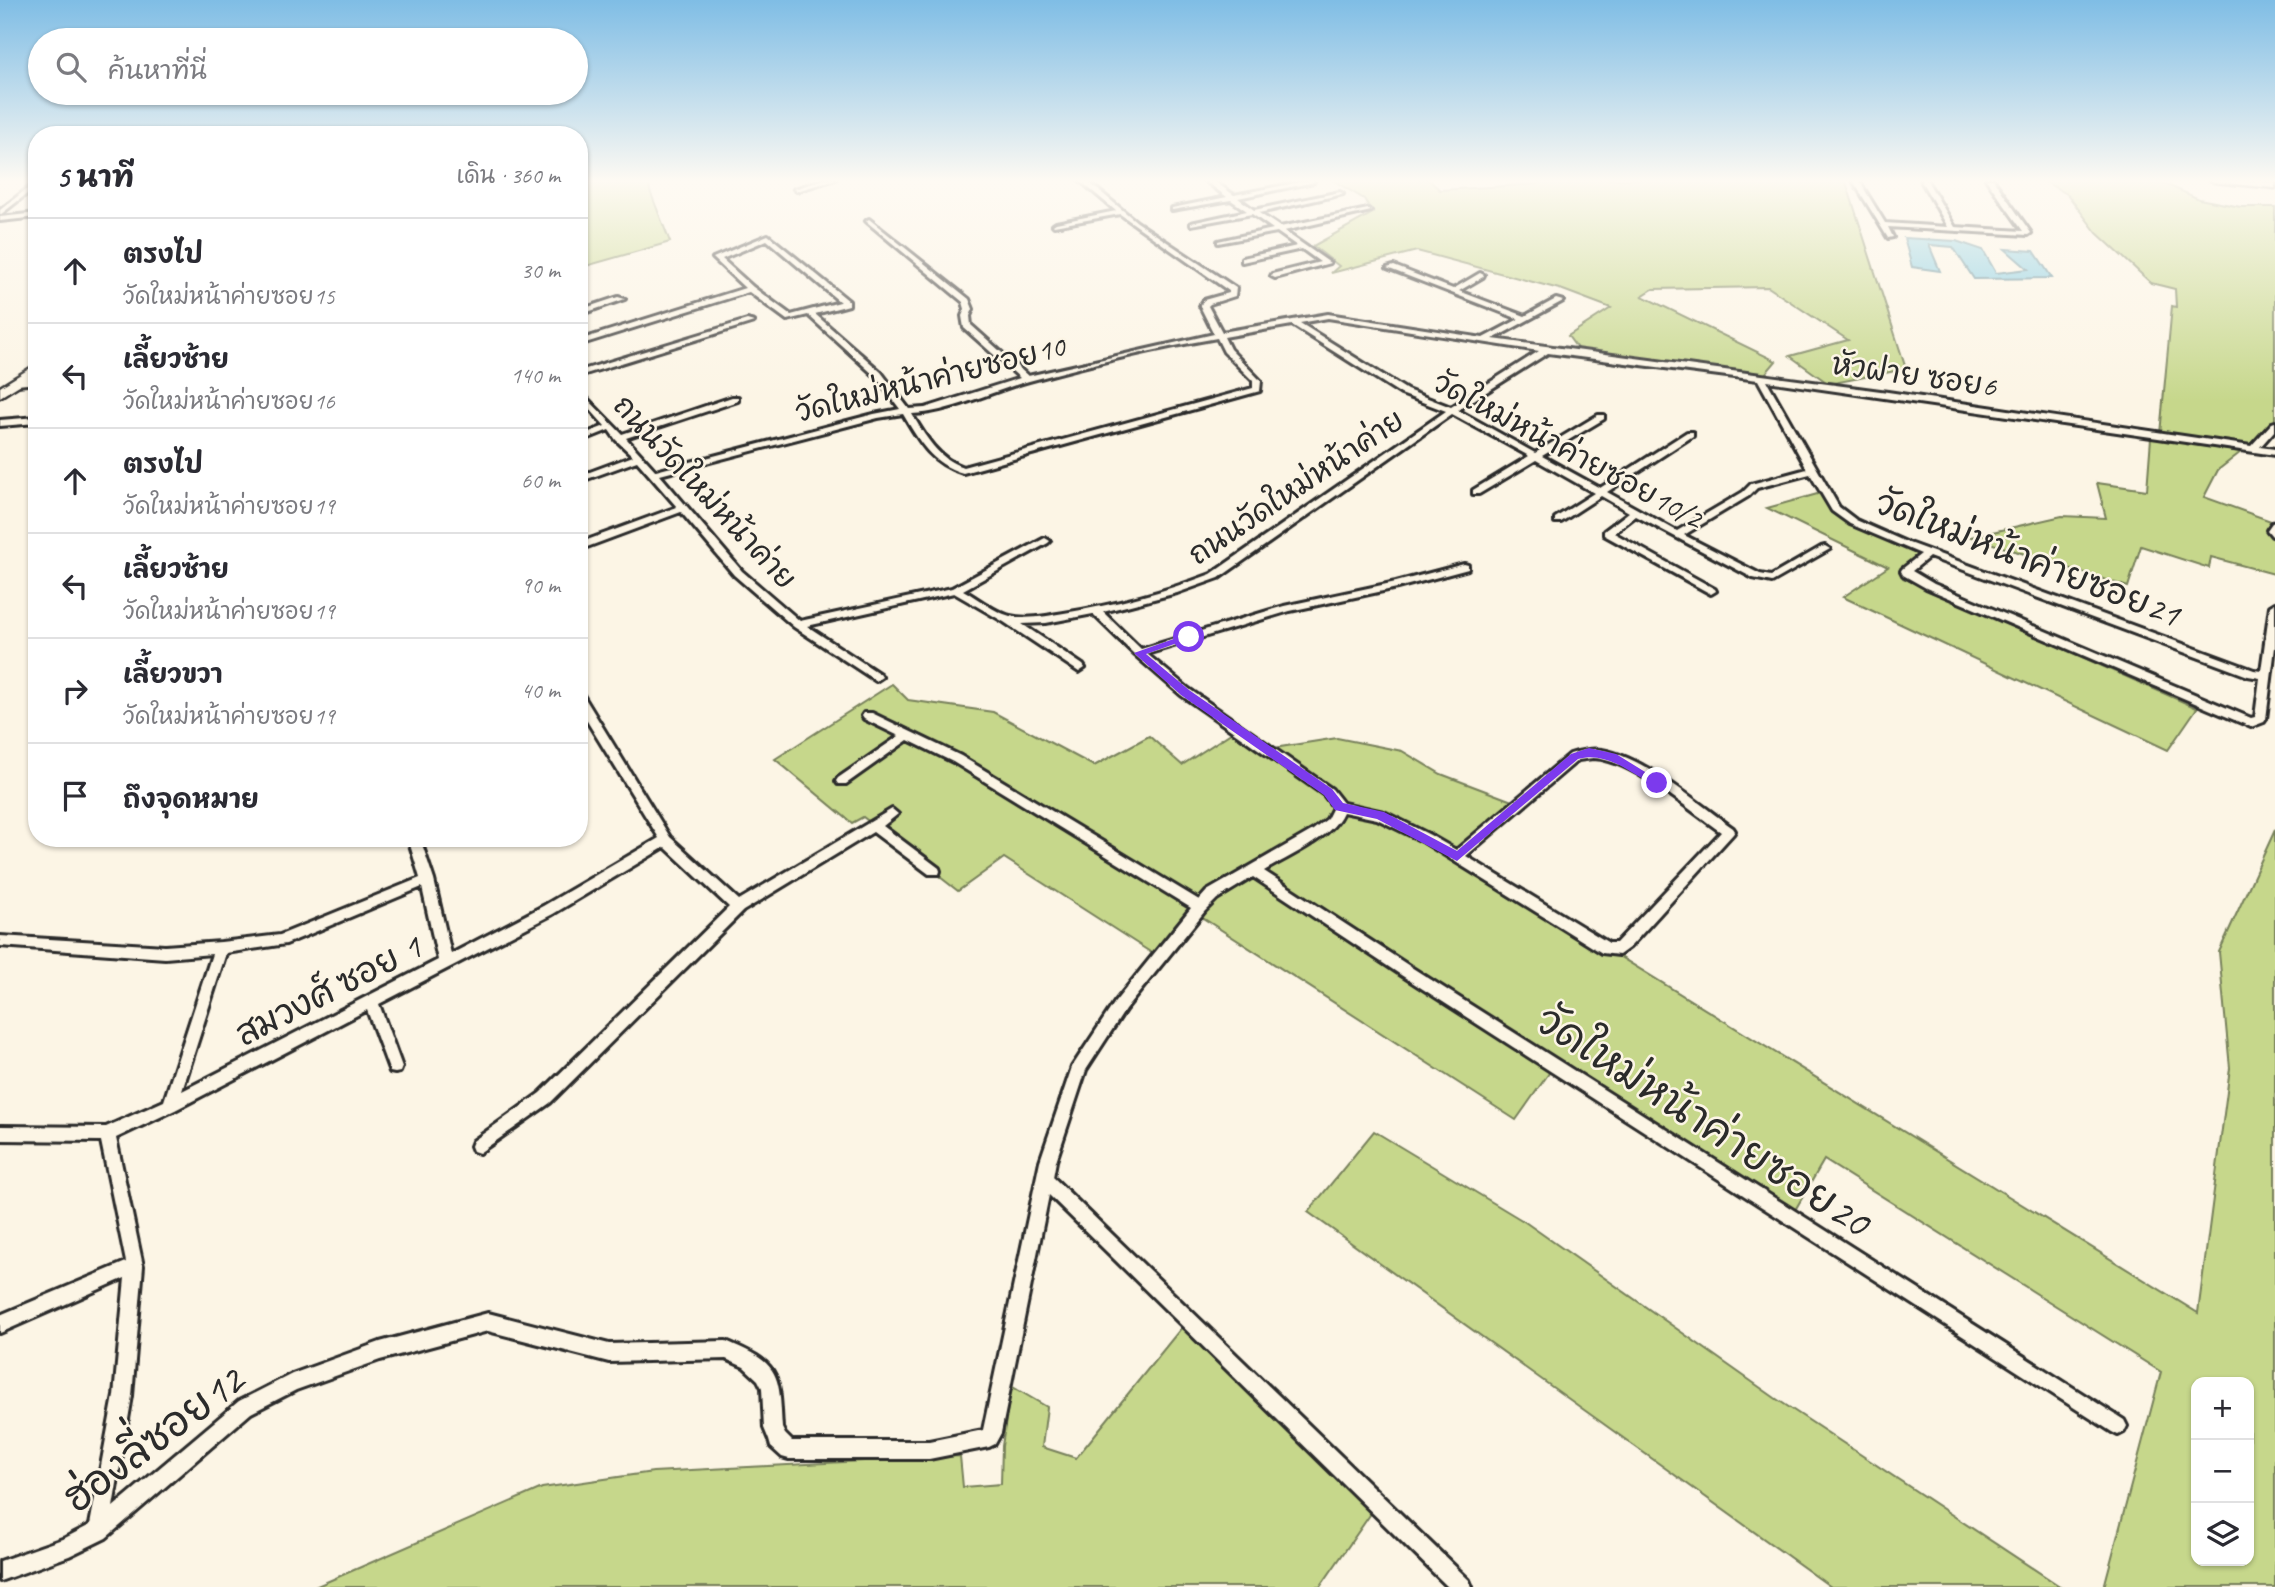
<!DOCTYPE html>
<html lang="th">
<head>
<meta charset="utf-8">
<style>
	:root { --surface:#fff; --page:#f7f7f7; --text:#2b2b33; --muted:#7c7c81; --line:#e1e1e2 }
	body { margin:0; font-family:Caveat,"Playpen Sans Thai",sans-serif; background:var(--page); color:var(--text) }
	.controls { position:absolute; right:21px; bottom:21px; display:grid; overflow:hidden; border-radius:14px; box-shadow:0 2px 5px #0004 }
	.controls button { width:63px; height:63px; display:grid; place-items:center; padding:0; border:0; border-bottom:2px solid var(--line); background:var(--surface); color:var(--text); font:35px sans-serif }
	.stop { position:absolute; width:21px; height:21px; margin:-16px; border:5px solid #7c3aed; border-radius:50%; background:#fff }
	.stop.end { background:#7c3aed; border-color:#fff; box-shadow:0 2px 7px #0008 }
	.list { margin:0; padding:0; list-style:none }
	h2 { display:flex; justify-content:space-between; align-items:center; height:91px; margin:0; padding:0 28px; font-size:30px }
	h2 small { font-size:23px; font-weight:400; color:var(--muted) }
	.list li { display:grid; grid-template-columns:46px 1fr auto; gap:21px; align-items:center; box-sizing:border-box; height:105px; padding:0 28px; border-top:2px solid var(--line) }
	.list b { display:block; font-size:26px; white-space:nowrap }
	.list p { margin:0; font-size:23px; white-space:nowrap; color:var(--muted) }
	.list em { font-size:23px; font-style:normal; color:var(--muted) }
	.icon { flex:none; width:38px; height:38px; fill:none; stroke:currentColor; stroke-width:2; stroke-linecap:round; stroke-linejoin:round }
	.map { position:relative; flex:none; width:2275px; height:1587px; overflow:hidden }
	.search { position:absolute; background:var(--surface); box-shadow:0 2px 5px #0004; left:28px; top:28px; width:560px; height:77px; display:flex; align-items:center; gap:18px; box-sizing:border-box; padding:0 24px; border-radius:38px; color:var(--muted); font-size:26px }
	.panel { position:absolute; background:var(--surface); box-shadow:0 2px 5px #0004; left:28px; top:126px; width:560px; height:721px; border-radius:28px }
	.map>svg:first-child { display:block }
	.green { fill:#c6d78b; stroke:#78815b; stroke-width:2; fill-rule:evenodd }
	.water { fill:#81cbe1; stroke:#5f8b98; stroke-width:2 }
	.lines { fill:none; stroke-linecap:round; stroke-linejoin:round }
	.street-casing { stroke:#2b2b2b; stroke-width:6 }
	.secondary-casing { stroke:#2b2b2b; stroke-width:5 }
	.street { fill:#fcf5e5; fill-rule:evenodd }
	.secondary { fill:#fcf5e5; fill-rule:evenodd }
	.route { fill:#7c3aed }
	.labels { text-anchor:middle; stroke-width:5; stroke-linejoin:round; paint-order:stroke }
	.far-street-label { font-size:30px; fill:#2b2b2b; stroke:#fcf5e5 }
	.street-label { font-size:35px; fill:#2b2b2b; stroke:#fcf5e5 }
	.near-street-label { font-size:42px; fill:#2b2b2b; stroke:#fcf5e5 }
</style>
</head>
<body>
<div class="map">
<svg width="2275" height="1587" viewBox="0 0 2275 1587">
	<rect width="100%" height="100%" fill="#fcf5e5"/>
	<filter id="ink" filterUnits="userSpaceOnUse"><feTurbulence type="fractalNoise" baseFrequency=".0143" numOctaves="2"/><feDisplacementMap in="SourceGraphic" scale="14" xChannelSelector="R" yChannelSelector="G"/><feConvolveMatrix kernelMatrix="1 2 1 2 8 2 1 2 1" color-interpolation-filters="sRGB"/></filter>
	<g filter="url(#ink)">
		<g class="green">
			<path d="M579,179h69l2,12 20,51 -91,26z"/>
			<path d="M1331,179h97l12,11 97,-6 7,-5h301l61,190 -77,15 -39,-28 58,-16 -80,-53 -115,2 -11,7 134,65 -15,18 -179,-24 -14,-19 43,-28 -48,-18 -146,-39 -86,22 8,-7 -26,-20 60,-33 -9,-14z"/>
			<path d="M2040,179h114l45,20 42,8h34v216l-21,25 -94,-14 12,-128 4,1 -1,-18 -24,-6 -54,-50 -30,-39z"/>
			<path d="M2151,438l90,14 -23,18 -14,27 67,24 -4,7 8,13 -1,33 -63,-17 -2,11 -68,-22 -13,41 -157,-50 91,-21 44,2 -9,-35 50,7z"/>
			<path d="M1821,493l10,19 14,10 74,33 -17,15 1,8 294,130 -29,42 -325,-153 45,-30 -121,-59z"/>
			<path d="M892,684l16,16 85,12 101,54 55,-30 33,29 55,-36 34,24 3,-5 63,-10 65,13 39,23 71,27 6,4 -60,52 740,456 32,-245 -11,-116 56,-122v757h-171l57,-215 -337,-212 -33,57 -237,-151 -38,54 -321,-207 -37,44 -154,-99 -46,33 -95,-74 -11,6 -77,-64zM2196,1382h53v179h-53z"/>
			<path d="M1374,1131l151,91 250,176 286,189h-230l-523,-375z"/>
			<path d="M1182,1327l190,185 -52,75h-1005l227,-99 111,-16 307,-16 3,31 38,-3 1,-38 9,-60 36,21 -5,40 34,11z"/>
		</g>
		<path class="water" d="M1904,238l52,3 27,9 13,23 32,-4 -23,-20 29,2 18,27 -78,1 -21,-32 -24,-2 11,26 -28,-4z"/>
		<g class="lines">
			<g class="street-casing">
				<g id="street">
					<path d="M825,179h11l-39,12 -3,-2z"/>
					<path d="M1078,179h7l52,43 99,66 -1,8 -25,8 -2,2 14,26 106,-18 155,24 36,-19 -132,-51 7,-2 59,23 27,-16 4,2 -1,2 -24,14 66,25 31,-17 7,2 -70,38 395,53 363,54 21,-23 3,-1v8l-15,17 15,2v6l-508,-74 72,126 17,13 50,22 348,128 7,1 9,-65 5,-3v44l-9,72 -2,3 -13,5 -325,-139 -23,-13 -2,-4 1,-2 19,-15 -71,-30 -18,-13 -22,-37 -53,14 -8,8 -65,39 76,39 11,2 50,-29 4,-1 5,3 -58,33 -19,-4 -117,-62 -22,17 101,56 1,2 -5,3 -107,-59v-4l25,-19 -28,-16 -40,26h-6v-4l39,-25 -58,-33 -57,34h-6v-4l56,-34 -77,-42 -233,164 -42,15 -74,19 38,37 143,-43 112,-24 68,-18 4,1v4l-71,19 -107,23 -143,43 42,35 143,100 11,14 41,9 46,23 26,15 114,-96c10,-3 21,-6 32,-4 42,7 96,53 131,78l2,3 -2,3 -103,113 -11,8 -17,-2 -180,-112 -45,-22 -34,-7c-12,27 -54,44 -79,59l147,96 713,453 3,6 -3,6 -6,3 -6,-3 -711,-457 -148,-98 -36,22 -12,12 -80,99 -39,60 -30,91 -3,16 416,403 3,7h-24l-399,-392 -48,238 -6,11 -6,3 -60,12h-140l-7,-2 -11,-10 -2,-7 -5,-12 -2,-40 -4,-8 -14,-13 -18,-8 -117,3 -121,-31 -108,29 -84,30 -45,23 -145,125 -37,18 -69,25v-20l65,-23 25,-13 24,-129 11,-118 -125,55v-18l126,-53 -25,-121 -101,-1v-14l106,1 58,-26 48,-147 -47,4 -165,-12v-10l165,10 56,-4 59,-7 140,-57 -12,-40h12l14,42 17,74 92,-48 116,-68 -80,-130v-14l4,1 87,142 69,63 153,-91 6,5 -15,12 56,42 1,3 -1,3h-10l-56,-42 -130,79 -193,192 -71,50 -6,-2 -2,-5 2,-5 67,-48 189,-186 -64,-60 -112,67 -174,90 23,63 -2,5 -5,1 -5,-1 -23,-62 -192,100 -59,28 27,128 -11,130 -19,111 126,-106 53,-27 88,-32 108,-29 121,31 117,-3c55,23 53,32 56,87l3,6 7,7h137l54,-11 57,-269 32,-94 43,-65 76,-94 -238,-146 -45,-22 -62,44h-8l-2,-3 2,-3 61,-42 -35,-17 -2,-3 2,-3h8l89,43 238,144 8,-9 106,-61 14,-11 6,-12 -9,-12 -143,-100 -46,-40 -42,-41 -47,9 -24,1 61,41 2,3 -6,4 -75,-50 -50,-29 -147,33 73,48 2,3 -6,4 -82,-54 -60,-52 -53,-63 -102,38v-7l98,-36 -40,-46 -58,21v-6l54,-20 -17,-16 -7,-10 -30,12v-6l26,-10 -26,-29v-7l43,44 110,-37h6v4l-112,37 30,33 218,-57 26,-5 -25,-33 -67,-61 -21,5 -38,-28 -170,53v-5l166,-52 -32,-30 55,-23 81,66v4l-34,9 66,58 28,37 16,-1 95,-30 -56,-50 -2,-12 3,-7 -2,-7 -96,-80 -1,-1 3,-2 100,80 4,10 -3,7 1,9 57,51 186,-42 -14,-28 4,-6 25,-7v-2l-109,-77 -66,12 -1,-1 3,-2 60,-12zM767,240l73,62 -49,13 -38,-28 -31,-28zM1328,318l211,33 -88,56 -44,-17 -107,-67zM1292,325l109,69 45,17 -235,163c-47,18 -97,31 -147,39 -17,3 -37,7 -54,3 -16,-4 -32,-18 -47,-26l85,-47 2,-2 -5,-3 -93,50 -152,33 -58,-50 -82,-96 218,-57 25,-4c16,27 28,50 60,59l297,-82 1,-10 -31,-32 -6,-12zM1217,338l7,14 29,29v7l-290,79c-25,-8 -38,-31 -51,-53 38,-1 80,-23 117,-33 62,-17 125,-32 188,-43zM1548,353l210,27 49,89 -56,15 -8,8 -66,39 -70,-39 86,-56v-4h-6l-87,56 -58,-32 62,-37v-4h-6l-63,38 -77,-43zM1929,557l319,119 12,2 -5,39 -4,1 -317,-134 -22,-13zM1593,758c38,1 96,52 128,74l-105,111h-7l-143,-87 112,-96zM422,887l16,73 -256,131 44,-138 60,-9z"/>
					<path d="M1203,179h8l23,16 77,-15 3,2 -76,16 16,12 86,-18 3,2 -84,19 21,14 88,-18 3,2 -87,20 46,32 -55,15 -4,-2 1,-2 48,-12 -18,-13 -60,13v-4l55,-12 -20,-14 -59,11v-2l55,-12 -21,-15 -61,11v-2l56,-12 -16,-11 -59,10v-2l55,-11z"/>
					<path d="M1852,179h6l27,44 63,4 -28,-48h6l29,48 68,4 -37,-52h7l38,54 -3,2 -140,-8 5,10 -5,1z"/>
					<path d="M37,181v5l-37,29v-5z"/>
					<path d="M37,213v4l-37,4v-4z"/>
					<path d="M618,297l7,2 -46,16v-5z"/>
					<path d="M747,320l7,2 -175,54v-5z"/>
					<path d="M37,378v5l-20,2 -4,-3 4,-3z"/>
					<path d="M37,417v6l-37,3v-6z"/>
					<path d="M2275,522v15l-3,-1 -5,-6 5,-7z"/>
				</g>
			</g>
			<g class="secondary-casing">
				<g id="secondary">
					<path d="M2209,179l66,3v6l-61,-6z"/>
					<path d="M37,364v10l-37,23v-10z"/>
				</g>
			</g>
			<use href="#street" class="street"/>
			<use href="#secondary" class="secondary"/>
		</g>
	</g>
	<linearGradient id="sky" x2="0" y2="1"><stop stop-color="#7fbde5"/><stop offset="0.45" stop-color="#fefaf3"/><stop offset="1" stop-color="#fefaf3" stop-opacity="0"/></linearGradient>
	<rect width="2275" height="402" fill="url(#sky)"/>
	<path class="route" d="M1185,635l9,2 -48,17 43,36 143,99 11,14 41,9 73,39 114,-97 18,-6 27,6 47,29 -6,4 -4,-2c-23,-13 -47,-34 -75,-26l-121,102 -80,-42 -42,-9 -11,-15 -143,-100 -47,-42z"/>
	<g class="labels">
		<g class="far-street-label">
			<text transform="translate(1914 375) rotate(8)" y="10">หัวฝาย ซอย6</text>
			<text transform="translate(930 379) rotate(-14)" y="10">วัดใหม่หน้าค่ายซอย10</text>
			<text transform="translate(1568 450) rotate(28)" y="10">วัดใหม่หน้าค่ายซอย10/2</text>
			<text transform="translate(1296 487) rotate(-34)" y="10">ถนนวัดใหม่หน้าค่าย</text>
			<text transform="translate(705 492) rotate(47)" y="10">ถนนวัดใหม่หน้าค่าย</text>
		</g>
		<g class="street-label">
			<text transform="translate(2028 558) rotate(21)" y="12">วัดใหม่หน้าค่ายซอย21</text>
			<text transform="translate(328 990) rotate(-27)" y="12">สมวงศ์ ซอย 1</text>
		</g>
		<g class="near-street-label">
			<text transform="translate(1704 1120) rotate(33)" y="15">วัดใหม่หน้าค่ายซอย20</text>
			<text transform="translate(153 1438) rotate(-37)" y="15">ฮ่องลี่ซอย12</text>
		</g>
	</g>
</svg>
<div class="controls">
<button>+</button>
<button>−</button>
<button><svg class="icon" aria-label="layers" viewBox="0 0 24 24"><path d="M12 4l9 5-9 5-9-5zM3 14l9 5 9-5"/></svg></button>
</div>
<div class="stop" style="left:1189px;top:637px"></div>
<div class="stop end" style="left:1657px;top:783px"></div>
<div class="search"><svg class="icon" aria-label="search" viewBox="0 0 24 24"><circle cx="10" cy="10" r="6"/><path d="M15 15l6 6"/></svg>ค้นหาที่นี่</div>
<section class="panel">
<h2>5 นาที<small>เดิน · 360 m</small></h2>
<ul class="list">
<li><svg class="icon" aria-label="ahead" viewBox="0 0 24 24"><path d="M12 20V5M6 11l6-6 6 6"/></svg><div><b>ตรงไป</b><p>วัดใหม่หน้าค่ายซอย15</p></div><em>30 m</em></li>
<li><svg class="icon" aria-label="left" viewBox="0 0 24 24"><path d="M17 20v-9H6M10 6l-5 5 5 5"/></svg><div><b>เลี้ยวซ้าย</b><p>วัดใหม่หน้าค่ายซอย16</p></div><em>140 m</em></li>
<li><svg class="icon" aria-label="ahead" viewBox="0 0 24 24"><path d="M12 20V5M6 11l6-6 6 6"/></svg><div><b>ตรงไป</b><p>วัดใหม่หน้าค่ายซอย19</p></div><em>60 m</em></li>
<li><svg class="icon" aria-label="left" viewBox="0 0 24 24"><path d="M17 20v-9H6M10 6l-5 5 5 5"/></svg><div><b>เลี้ยวซ้าย</b><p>วัดใหม่หน้าค่ายซอย19</p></div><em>90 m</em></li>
<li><svg class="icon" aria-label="right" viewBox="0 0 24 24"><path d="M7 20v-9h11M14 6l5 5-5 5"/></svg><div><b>เลี้ยวขวา</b><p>วัดใหม่หน้าค่ายซอย19</p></div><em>40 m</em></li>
<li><svg class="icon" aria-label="arrive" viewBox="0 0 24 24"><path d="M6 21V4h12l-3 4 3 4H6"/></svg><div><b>ถึงจุดหมาย</b></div></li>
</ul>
</section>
</div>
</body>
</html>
